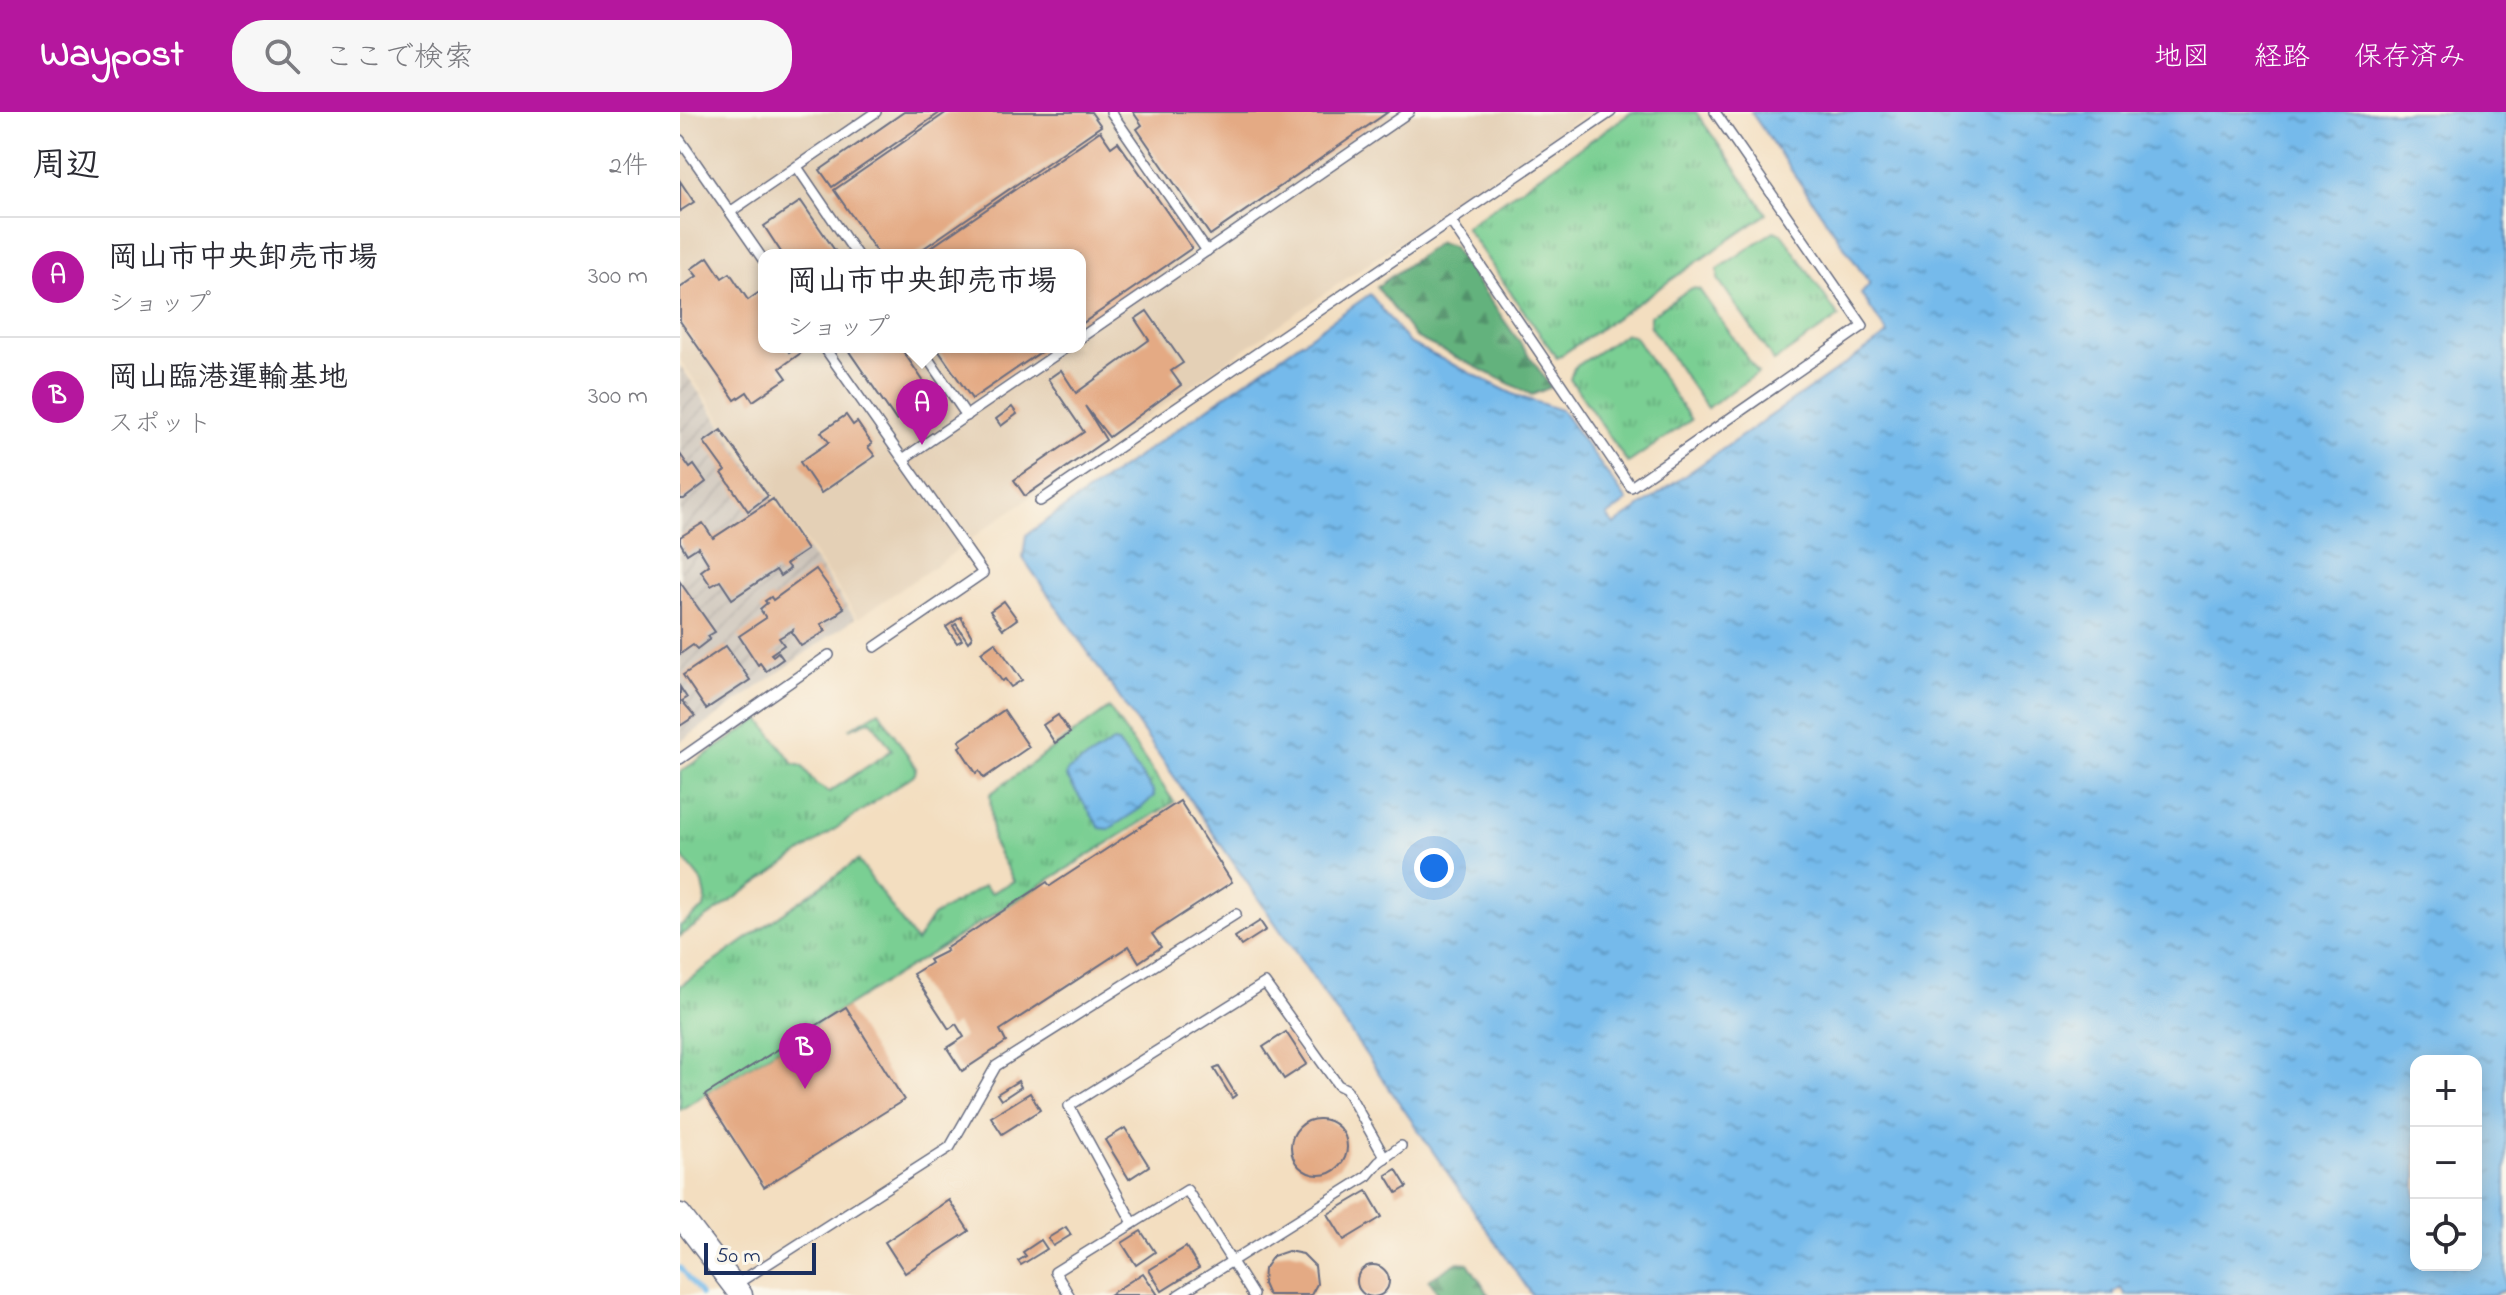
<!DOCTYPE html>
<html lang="ja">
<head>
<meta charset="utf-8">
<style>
	:root { --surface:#fff; --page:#f7f7f7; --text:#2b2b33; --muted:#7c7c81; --line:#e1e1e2; --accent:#b5179e }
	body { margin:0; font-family:"Indie Flower","Klee One",sans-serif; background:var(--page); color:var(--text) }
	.controls { position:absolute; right:24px; bottom:24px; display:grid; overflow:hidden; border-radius:16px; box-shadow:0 4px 20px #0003 }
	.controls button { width:72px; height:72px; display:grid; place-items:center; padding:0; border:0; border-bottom:2px solid var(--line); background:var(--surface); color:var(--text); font:40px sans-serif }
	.scale { position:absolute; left:24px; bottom:20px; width:112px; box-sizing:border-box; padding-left:8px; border:4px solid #1b2f5e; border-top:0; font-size:22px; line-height:28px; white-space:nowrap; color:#1b2f5e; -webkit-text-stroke:6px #fbf7ec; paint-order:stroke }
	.you { position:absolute; left:754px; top:756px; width:28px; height:28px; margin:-20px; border:6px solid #fff; border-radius:50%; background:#1a73e8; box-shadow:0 0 0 12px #1a73e833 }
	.badge { display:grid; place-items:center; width:52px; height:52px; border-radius:50%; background:var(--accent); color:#fff; font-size:26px; font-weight:700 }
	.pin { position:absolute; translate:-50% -66px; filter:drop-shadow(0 2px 4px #0008) }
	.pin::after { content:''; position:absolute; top:42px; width:28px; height:24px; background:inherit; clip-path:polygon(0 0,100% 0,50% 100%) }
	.popup { position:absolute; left:78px; top:137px; width:328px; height:104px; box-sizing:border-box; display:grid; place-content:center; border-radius:16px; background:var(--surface); filter:drop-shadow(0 2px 6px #0005); font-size:26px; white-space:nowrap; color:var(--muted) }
	.popup b { font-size:30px; color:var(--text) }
	.popup::after { content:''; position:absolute; left:50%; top:100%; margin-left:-16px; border:16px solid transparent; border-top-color:var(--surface) }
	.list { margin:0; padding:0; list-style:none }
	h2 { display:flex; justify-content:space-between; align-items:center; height:104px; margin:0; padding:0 32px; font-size:34px }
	h2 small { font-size:26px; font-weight:400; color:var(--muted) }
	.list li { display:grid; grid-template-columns:52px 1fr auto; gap:24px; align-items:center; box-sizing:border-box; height:120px; padding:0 32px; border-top:2px solid var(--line) }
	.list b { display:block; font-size:30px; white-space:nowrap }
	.list p { margin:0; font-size:26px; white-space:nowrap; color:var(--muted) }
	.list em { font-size:26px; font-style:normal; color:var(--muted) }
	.icon { flex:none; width:44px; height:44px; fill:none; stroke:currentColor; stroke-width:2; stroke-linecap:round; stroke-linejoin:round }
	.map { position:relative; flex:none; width:1826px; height:1183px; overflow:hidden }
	header { display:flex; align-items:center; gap:48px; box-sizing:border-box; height:112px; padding:0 40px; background:var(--accent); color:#fff }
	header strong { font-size:38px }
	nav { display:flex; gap:44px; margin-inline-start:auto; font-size:28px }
	.search { width:560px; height:72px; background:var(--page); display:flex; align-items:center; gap:20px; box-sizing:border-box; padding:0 28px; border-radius:32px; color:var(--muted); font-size:30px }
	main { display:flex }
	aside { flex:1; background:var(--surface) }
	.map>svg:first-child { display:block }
	.built { fill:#e4d0b6; fill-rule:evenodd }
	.industrial { fill:url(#industrial-furrows) }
	.grass { fill:url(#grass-tufts); stroke:#4a7f78; stroke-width:2 }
	.forest { fill:url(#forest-firs); stroke:#3f706e; stroke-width:2 }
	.water { fill:url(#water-ripples); stroke:#4874a4; stroke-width:2; fill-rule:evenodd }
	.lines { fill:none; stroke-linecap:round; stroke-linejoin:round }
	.stream { stroke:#74baeb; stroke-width:4 }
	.building { fill:#e4aa84 }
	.service-casing { stroke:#676c80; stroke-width:12 }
	.tertiary-casing { stroke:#676c80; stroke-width:25 }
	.service { stroke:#fff; stroke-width:9 }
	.tertiary { stroke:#fff; stroke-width:22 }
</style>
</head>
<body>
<header>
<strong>Waypost</strong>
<div class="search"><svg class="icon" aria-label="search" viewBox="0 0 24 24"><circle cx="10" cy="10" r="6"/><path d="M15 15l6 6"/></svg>ここで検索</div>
<nav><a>地図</a><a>経路</a><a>保存済み</a></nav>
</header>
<main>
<aside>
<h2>周辺<small>2件</small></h2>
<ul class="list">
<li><span class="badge">A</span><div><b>岡山市中央卸売市場</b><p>ショップ</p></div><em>300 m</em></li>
<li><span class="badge">B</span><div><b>岡山臨港運輸基地</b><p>スポット</p></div><em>300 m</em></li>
</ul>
</aside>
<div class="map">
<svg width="1826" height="1183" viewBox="0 0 1826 1183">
	<defs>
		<pattern id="industrial-furrows" width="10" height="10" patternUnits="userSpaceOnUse" patternTransform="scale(2)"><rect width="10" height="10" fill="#cbc2b8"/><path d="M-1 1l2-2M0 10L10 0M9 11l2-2" fill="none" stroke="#aea7a1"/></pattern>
		<pattern id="grass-tufts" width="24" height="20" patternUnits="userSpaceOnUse" patternTransform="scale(2)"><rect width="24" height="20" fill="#7acf93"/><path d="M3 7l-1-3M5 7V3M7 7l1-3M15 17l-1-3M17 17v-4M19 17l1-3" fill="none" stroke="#63a87b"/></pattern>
		<pattern id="forest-firs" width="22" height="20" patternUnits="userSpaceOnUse" patternTransform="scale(2)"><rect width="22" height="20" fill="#63b27d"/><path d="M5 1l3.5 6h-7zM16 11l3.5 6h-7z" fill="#51916a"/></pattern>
		<pattern id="water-ripples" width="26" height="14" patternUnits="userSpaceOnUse" patternTransform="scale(2)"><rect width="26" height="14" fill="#74baeb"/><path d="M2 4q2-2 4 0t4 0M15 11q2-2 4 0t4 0" fill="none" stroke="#5e98c2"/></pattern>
	</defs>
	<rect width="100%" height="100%" fill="#fbf7ec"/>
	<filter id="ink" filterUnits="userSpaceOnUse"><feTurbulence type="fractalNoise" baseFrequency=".0125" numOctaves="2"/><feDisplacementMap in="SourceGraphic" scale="16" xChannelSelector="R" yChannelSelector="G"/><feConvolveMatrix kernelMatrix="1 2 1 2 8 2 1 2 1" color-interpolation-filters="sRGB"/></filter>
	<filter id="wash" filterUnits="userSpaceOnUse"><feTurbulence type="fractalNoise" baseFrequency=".006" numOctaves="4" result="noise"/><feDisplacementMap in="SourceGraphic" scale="32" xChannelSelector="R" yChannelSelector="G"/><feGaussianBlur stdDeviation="1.8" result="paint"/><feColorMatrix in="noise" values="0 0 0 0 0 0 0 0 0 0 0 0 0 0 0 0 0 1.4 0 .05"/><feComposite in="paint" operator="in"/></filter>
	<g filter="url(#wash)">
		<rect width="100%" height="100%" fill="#f3dec0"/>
		<path class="built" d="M0,0h907l-604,418 -39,30 -86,58 -178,-258zM84,143h316v92h-316z"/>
		<path class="industrial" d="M0,253l175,253 -175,124z"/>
		<g class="grass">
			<path d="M952,0h64l71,102 -210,144 -92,-131z"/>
			<path d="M1094,119l8,3 57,83 -65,44 -56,-82v-10z"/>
			<path d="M1011,176l8,1 59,84 -51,35 -57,-82v-10z"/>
			<path d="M945,222l9,2 57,84 -63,43 -58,-84 4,-11z"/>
			<path d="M429,596l65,94 -494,308v-124l178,-126 58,82 17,-26 51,-30 7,7 23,-12 -21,-38 -3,-49z"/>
			<path d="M199,599l37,57 -1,6 -235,162v-10l24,-18 2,-11 -3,-14 -23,-29v-82l80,-53 34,45 8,2 14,18 13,8 63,-42 -21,-30 -22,9z"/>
		</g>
		<g class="forest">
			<path d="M759,130l13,4 99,141 -19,8 -117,-58 -38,-50z"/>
			<path d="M778,1150l10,1 21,32h-49l-11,-15z"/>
		</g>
		<g class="water">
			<path d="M1071,0h755v1178l-14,5h-366l-5,-7 -8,5 1,2h-582l-509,-737 3,-23 344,-241 39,49 106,52 46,15 66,91 -20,15 7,9 274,-191 -27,-40 9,-10zM1736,949h60v204h-60z"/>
			<path d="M433,630l5,1 35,48 1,5 -13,12 -32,21 -9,-1 -34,-52 1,-5z"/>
		</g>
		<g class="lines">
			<path class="stream" d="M0,1155l21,28"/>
		</g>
		<g id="blocks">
			<g class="building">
				<path d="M224,0h37l-109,75 -12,-17z"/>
				<path d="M267,0h144l10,14 -187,129h-35l-45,-65z"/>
				<path d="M453,0h255l-178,123 -73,-106 5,-4z"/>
				<path d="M420,19l11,16 7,-5 74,106 -112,77v-70h-160z"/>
				<path d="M0,69l14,21 -14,9z"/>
				<path d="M121,89l37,54h-55l-19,-29z"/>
				<path d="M28,145l14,21 8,-5 18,27 10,-7 6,8v46h22l3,5 7,-5h7l2,3 -25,18 7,10 -34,23 -6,-9 -12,8 -55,-79v-33l17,-12 -6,-7z"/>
				<path d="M467,199l36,52 -12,8 10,14 -72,52 -24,-31 21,34 -81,56 -11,-16 70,-48 -36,-53 13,-9 15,23 73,-53 -14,-21z"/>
				<path d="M166,235h54l33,48 -37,25z"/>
				<path d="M256,235h112l-76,52z"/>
				<path d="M332,295l5,7 -16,12 -5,-7z"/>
				<path d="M166,303l7,10 4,-3 15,22 -4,3 7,9 -54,37 -21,-31 29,-20 -8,-10z"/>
				<path d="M41,318l47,66 -20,15 -26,-38 3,-2 -21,-29z"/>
				<path d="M0,342l10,14 4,-3 12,17 -22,17h-4z"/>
				<path d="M93,387l34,51 -21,14 4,5 -10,7 -4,-6 -44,29 -12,-18 -9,5 -10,-15 8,-6 -11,-18 -11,7 -7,-12v-5l23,-14 10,15z"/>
				<path d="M136,457l28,39 -6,4 1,2 -18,10 5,7 -25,15 -9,-13 1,-3 -14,8 5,7 -13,9 2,2 5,-4 5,7 -17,12 -6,-8 -2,2 -19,-29 27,-18 -6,-9 7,-6 -2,-2 6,-4 2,3z"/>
				<path d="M0,470l35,50 -7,4 2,3 -13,10 -4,-4 -13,9z"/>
				<path d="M324,489l13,18 -14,10 -13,-18z"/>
				<path d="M281,505l11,20 -4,5 -12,-18 -3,2 9,14 -5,3 -11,-16z"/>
				<path d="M315,530l27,38 -11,7 -6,-8 -3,2 -21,-29z"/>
				<path d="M46,534l24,34 -44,29 -23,-34z"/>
				<path d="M0,575l7,11 -5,3 13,15 -15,10z"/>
				<path d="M324,598l25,37 -45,31 -5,-7 -3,2 -17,-26 3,-2 -3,-4z"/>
				<path d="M378,603l12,18 -15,10 -12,-18z"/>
				<path d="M500,689l52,81 -80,52 9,13 -22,15 -10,-16 -129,84 6,12 -44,29 -15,-23 17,-11 -8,-13 -7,5 -36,-55 18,-11 -2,-3 18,-9 -2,-2 102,-67 3,4z"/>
				<path d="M580,809l6,9 -25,16 -6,-9z"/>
				<path d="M166,895l58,93 -140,87 -59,-92z"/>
				<path d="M606,920l21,32 -23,15 -21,-32z"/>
				<path d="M539,955l17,28 -4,3 -18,-29z"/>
				<path d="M338,969l3,6 -20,13 -4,-6z"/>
				<path d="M350,981l10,17 -38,24 -11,-17z"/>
				<circle cx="639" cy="1035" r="28"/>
				<path d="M445,1016l24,38 -20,13 -24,-39z"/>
				<path d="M716,1057l11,18 -10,6 -11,-18z"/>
				<path d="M687,1079l15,26 -38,23 -16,-26z"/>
				<path d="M269,1088l20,31 -64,42 -20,-31z"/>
				<path d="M386,1115l5,8 -18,11 -5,-8z"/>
				<path d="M461,1119l14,21 -19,13 -14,-22z"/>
				<path d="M361,1128l6,9 -26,16 -3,-4 8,-5 -3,-4z"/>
				<path d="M506,1135l13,21 -37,23 -13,-21z"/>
				<path d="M608,1139l15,3 12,12 2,18 -6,11h-42l-2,-2 -4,-9 1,-15 9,-13z"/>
				<circle cx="693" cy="1169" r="16"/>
				<path d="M463,1161l15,22h-49z"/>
			</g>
		</g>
	</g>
	<g filter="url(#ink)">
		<use href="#blocks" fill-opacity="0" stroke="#676c80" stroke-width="2"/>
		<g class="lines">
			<g class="service-casing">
				<g id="service">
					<path d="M431,0l96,139"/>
					<path d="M0,28l84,121"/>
					<path d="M117,55l60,88"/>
					<path d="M50,100l146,-100"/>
					<path d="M771,110l180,265 232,-161 -148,-214"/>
					<path d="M400,226l329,-226"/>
					<path d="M144,235l159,226 -108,74"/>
					<path d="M240,235l47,69"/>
					<path d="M223,347l164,-112"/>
					<path d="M360,389l571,-389"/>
					<path d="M0,647l149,-104"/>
					<path d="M453,1111l-64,-117 196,-123 73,102 8,4 39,69"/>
					<path d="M55,1173l215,-138 46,-81 240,-152"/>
					<path d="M389,1183l-14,-23 132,-82 66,105"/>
					<path d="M498,1183l189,-119 12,-14 22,-16"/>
				</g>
			</g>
			<g class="tertiary-casing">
				<path id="tertiary" d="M0,1103l61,80"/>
			</g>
			<use href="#service" class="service"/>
			<use href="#tertiary" class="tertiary"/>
		</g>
	</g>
</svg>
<div class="controls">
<button>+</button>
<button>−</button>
<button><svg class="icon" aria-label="locate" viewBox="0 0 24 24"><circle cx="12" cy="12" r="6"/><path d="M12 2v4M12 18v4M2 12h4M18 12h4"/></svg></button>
</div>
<div class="scale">50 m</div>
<div class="you"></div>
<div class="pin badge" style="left:242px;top:333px">A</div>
<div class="popup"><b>岡山市中央卸売市場</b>ショップ</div>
<div class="pin badge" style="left:125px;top:977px">B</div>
</div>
</main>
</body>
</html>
